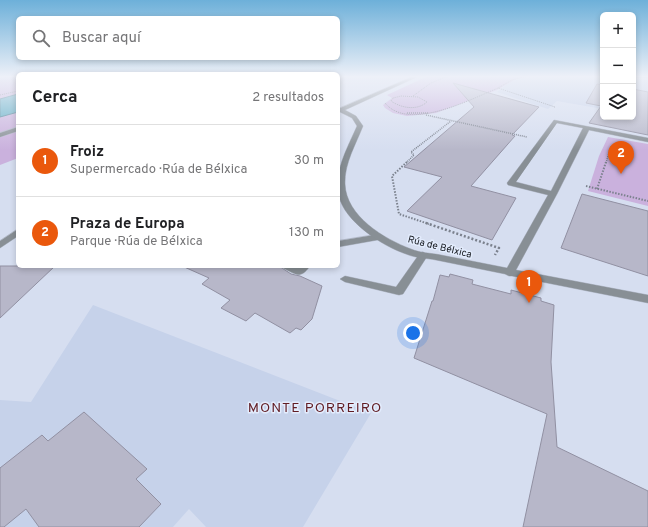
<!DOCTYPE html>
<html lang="es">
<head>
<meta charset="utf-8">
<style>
	:root { --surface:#fff; --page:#f6f6f6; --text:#202124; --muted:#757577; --line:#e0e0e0; --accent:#ea580c }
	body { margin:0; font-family:Overpass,sans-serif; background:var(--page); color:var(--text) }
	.controls { position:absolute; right:12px; top:12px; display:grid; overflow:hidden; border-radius:6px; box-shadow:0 2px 6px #0003 }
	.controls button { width:36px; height:36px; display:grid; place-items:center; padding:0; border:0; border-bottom:1px solid var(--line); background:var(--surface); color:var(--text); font:20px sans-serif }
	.you { position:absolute; left:413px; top:333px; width:14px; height:14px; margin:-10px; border:3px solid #fff; border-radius:50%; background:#1a73e8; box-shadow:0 0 0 6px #1a73e833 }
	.badge { display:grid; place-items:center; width:26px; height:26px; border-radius:50%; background:var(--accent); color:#fff; font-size:13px; font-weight:700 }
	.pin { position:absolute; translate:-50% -33px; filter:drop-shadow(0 1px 2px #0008) }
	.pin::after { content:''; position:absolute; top:21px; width:14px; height:12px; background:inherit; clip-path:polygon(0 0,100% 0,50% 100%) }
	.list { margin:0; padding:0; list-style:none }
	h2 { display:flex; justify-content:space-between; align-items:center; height:52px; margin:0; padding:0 16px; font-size:17px }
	h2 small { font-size:13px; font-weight:400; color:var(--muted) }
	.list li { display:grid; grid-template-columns:26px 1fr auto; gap:12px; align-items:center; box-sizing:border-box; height:72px; padding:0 16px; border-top:1px solid var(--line) }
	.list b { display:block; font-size:15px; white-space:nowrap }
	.list p { margin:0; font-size:13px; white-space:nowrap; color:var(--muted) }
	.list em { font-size:13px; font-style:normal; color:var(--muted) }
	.icon { flex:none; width:22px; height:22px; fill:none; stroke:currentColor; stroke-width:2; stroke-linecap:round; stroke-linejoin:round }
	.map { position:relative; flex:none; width:648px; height:527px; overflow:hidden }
	.search { position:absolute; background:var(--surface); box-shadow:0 2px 6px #0003; left:16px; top:16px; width:324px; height:44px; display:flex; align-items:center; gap:10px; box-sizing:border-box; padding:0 14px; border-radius:6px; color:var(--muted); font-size:15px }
	.panel { position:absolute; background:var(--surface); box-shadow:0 2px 6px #0003; left:16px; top:72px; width:324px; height:196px; border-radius:6px }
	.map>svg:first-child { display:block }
	.built { fill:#c6d2ea }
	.green { fill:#cab1dd }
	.water { fill:#55a9c2; stroke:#427e91 }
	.building { fill:#b7b7c9; stroke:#9190a2 }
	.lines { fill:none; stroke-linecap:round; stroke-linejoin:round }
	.service-casing { stroke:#b4bbcb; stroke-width:1 }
	.minor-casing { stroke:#b4bbcb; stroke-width:1 }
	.path-far3 { stroke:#7b818d; stroke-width:1; stroke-dasharray:1 1; stroke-linecap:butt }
	.path-far2 { stroke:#7b818d; stroke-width:1.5; stroke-dasharray:1 1; stroke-linecap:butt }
	.path-far1 { stroke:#7b818d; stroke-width:2; stroke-dasharray:1.5 1.5; stroke-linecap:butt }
	.path { stroke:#7b818d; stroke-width:2.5; stroke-dasharray:2 2; stroke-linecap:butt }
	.service { fill:#888f95; fill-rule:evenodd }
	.minor { fill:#888f95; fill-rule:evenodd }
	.labels { text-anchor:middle; stroke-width:3; stroke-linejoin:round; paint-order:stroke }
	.street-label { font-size:10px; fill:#171a20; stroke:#e3ecfd }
	.near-quarter-label { font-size:14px; letter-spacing:1px; fill:#621d24; stroke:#e3ecfd }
</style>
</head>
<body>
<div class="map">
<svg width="648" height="527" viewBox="0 0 648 527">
	<rect width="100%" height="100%" fill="#d6def0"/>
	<g class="built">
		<path d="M534,76h69v33l-46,-8 -9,8 -51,-17 14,-11z"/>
		<path d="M633,78l15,2v36l-15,-2z"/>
		<path d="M93,305l278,108 -68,114h-97l-17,-18 -16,18h-173v-127l31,2z"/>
	</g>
	<g class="green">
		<path d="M13,76h5v82l-18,7v-87z"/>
		<path d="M428,76h101l-13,3 -19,11 -61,23 -29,3 -14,-3 -8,-5 -2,-3 9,-7 -5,-3z"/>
		<path d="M608,137l40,7v62l-60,-15 11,-35z"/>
	</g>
	<path class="water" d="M18,94v18l-18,5v-18z"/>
	<g class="building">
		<path d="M453,83l86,24 -27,28 3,1 -44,50 45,12 -24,42 -85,-29 35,-34 -38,-10 70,-60z"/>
		<path d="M597,84l6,1v32h30v-28l15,3v43l-59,-12 12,-17 -15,-3z"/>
		<path d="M582,194l66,17v65l-87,-28z"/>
		<path d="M0,266h55l-55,52z"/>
		<path d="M182,266h97l12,8 9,2 22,10 -10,33 -11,11 -5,-2 -6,5 -35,-20 -9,8 -25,-13 9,-8 -28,-16 7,-6z"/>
		<path d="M450,274l23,6 -1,4 39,10v-4l30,8v3l13,4 -3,57 6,85 91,44v36h-125l24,-113 -133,-56 18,-57h1l7,-26 9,2z"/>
		<path d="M84,412l63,57 -11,10 25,25 -22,23h-100l-13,-18 -22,18h-4v-59l42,-33 6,6z"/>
	</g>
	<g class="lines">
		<g class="service-casing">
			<g id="service">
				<path d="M18,127v4l-18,6v-4z"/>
				<path d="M380,234l5,3 -2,2 -45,8v-6z"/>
				<path d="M423,252l5,3 -25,39 -4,1 -54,-13 -5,-3 5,-3 51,11 24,-34z"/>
				<path d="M282,266l16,1 12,-1c-10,14 -14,8 -27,2z"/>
			</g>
		</g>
		<g class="minor-casing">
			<g id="minor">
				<path d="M414,76h5l-74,34 11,6 7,10c-7,18 -19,38 -18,58 1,32 39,55 66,65 9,4 20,4 30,6 22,4 44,9 66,13l41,-73 -40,-10 -1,-2 47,-63 94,18v4l-59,-12 -32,64 -41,76 132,25v8l-136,-27h-3l-4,-2c-23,-5 -46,-9 -69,-14 -10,-2 -21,-2 -30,-6 -24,-8 -62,-33 -67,-58 -6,-24 9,-49 18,-70l-5,-8 -12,-6 -2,1v-4zM557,123l26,5 -32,63 -35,-9z"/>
				<path d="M633,76h15v2l-15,-1z"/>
				<path d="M18,229v7l-18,12v-7z"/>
			</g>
		</g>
		<g class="path-far3">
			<path d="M528,76l-16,4 -14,8 57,19 -1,1"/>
			<path d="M0,95l18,-4"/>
			<path d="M401,96l17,1 9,5c-10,9 -26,6 -36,-1l2,-3z"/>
			<path d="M413,96l18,-13 17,-7"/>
			<path d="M385,103c24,29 86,-4 113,-15"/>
		</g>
		<g class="path-far2">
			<path d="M407,113h22"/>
			<path d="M426,115l101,22"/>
			<path d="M406,163l8,-8 -3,-3 40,-31"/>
			<path d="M606,163l5,-17"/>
		</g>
		<g class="path-far1">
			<path d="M407,162l-15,14 7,38 30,10"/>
			<path d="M586,186l62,15"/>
			<path d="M597,189l9,-27"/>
		</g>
		<path class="path" d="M426,223l73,25 -4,7"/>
		<use href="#service" class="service"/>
		<use href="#minor" class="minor"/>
	</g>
	<linearGradient id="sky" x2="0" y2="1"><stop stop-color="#6db0d9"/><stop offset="0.51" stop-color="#edf0f8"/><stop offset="1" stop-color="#edf0f8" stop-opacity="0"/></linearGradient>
	<rect width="648" height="150" fill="url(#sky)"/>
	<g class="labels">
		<g class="street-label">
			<text transform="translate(440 246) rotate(14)" y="4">Rúa de Bélxica</text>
		</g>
		<g class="near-quarter-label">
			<text x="315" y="412">MONTE PORREIRO</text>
		</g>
	</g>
</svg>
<div class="controls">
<button>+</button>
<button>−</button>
<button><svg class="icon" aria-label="layers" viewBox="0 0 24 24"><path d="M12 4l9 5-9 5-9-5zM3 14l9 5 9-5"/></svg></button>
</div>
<div class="you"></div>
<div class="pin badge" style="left:529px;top:303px">1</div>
<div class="pin badge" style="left:621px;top:174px">2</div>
<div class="search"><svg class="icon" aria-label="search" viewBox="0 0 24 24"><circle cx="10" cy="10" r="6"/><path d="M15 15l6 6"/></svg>Buscar aquí</div>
<section class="panel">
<h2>Cerca<small>2 resultados</small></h2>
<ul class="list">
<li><span class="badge">1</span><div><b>Froiz</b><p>Supermercado · Rúa de Bélxica</p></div><em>30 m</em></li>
<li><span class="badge">2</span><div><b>Praza de Europa</b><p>Parque · Rúa de Bélxica</p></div><em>130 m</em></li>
</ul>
</section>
</div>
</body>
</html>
